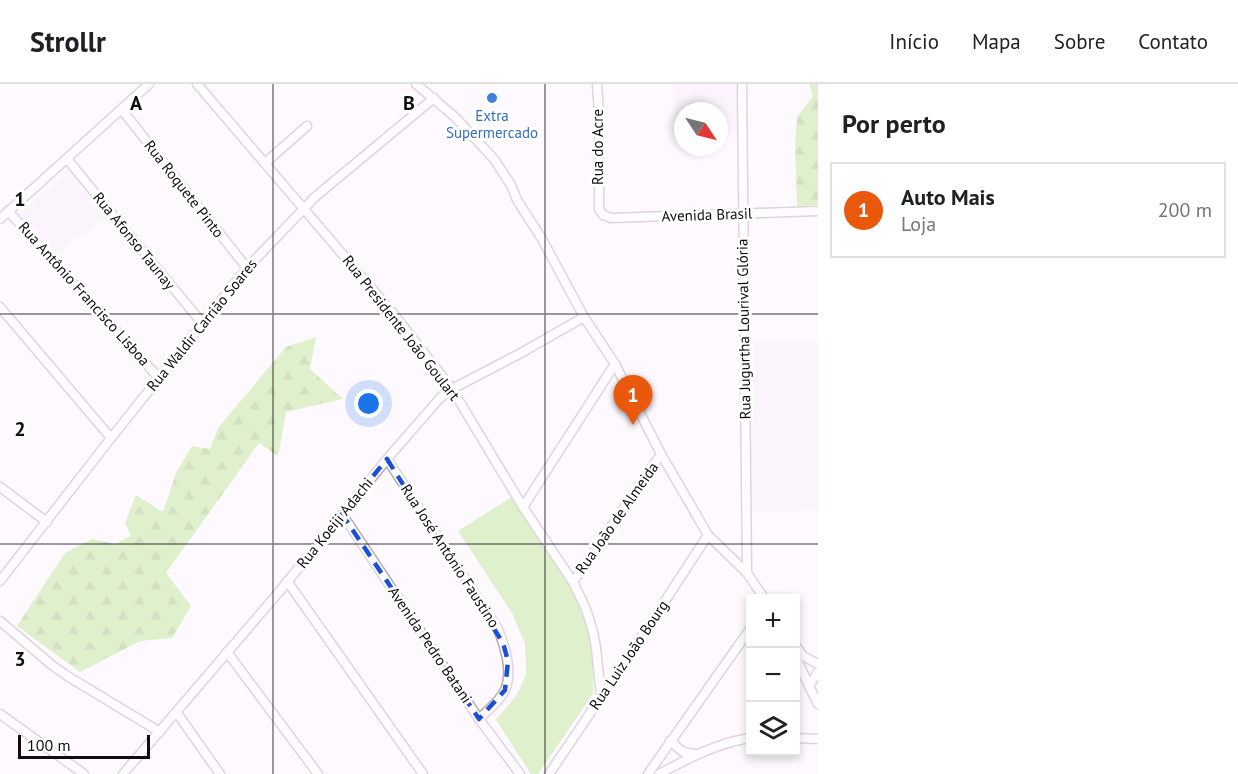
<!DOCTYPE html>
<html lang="pt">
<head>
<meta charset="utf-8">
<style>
	:root { --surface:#fff; --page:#f6f6f6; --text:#202124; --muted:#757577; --line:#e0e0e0; --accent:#ea580c }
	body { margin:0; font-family:"PT Sans",sans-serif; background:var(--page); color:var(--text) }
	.controls { position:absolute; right:18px; bottom:18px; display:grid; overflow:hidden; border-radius:0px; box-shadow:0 3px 9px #0003 }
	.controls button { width:54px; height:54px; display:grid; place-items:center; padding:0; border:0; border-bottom:2px solid var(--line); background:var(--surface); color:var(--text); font:30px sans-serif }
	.compass { position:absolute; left:674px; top:18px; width:54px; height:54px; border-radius:50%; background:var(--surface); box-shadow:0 3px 9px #0003; rotate:125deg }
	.scale { position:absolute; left:18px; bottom:15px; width:132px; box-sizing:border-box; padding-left:6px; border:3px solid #100c11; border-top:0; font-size:16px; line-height:21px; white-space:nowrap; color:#100c11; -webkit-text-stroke:4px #fff; paint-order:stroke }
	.you { position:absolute; left:369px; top:320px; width:21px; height:21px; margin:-15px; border:4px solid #fff; border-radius:50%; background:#1a73e8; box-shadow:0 0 0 9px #1a73e833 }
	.badge { display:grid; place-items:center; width:39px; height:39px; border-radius:50%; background:var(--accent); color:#fff; font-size:20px; font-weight:700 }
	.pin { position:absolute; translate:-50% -50px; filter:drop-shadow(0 2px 3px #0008) }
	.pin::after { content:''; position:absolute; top:32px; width:21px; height:18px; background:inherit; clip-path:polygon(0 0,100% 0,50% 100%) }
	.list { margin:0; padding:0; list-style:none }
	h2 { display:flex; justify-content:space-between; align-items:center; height:78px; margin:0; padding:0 24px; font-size:26px }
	h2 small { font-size:20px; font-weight:400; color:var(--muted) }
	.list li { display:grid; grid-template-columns:39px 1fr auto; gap:18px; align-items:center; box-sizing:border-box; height:96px; margin:0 12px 12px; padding:0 12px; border:2px solid var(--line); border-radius:0px }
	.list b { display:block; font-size:22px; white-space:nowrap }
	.list p { margin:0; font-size:20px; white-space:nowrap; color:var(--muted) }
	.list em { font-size:20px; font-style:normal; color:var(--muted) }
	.icon { flex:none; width:33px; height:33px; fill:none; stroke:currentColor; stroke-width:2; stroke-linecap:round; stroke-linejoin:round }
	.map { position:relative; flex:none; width:818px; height:690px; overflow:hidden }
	header { display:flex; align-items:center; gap:36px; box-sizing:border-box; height:84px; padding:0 30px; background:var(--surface); border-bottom:2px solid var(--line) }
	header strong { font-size:28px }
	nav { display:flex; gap:33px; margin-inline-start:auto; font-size:21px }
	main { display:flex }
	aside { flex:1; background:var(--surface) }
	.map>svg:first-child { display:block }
	.built { fill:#fbedfd }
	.green { fill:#bae491 }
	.forest { fill:url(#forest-firs) }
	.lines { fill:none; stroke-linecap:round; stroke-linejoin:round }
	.minor-casing { stroke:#b5a9b6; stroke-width:11 }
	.minor { stroke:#fff; stroke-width:8 }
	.marked { fill:none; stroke:#1d4ed8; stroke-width:4.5; stroke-dasharray:12 8; stroke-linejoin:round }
	.grid { fill:none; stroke:#100c11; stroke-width:1.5; stroke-opacity:0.55 }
	.shop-dot { fill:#3f7fe0; stroke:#fff; stroke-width:2 }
	.labels { text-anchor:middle; stroke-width:6; stroke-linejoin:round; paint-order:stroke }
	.shop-label { font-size:15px; fill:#366cbe; stroke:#fff }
	.street-label { font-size:15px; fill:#100c11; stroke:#fff }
	.grid-label { font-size:20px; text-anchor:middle; font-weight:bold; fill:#100c11; stroke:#fff; stroke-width:6; stroke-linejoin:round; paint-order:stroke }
</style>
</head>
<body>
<header>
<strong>Strollr</strong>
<nav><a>Início</a><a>Mapa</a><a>Sobre</a><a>Contato</a></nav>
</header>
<main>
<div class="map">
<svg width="818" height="690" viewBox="0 0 818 690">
	<defs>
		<pattern id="forest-firs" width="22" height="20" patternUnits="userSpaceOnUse" patternTransform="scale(1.5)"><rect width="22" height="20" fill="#bae491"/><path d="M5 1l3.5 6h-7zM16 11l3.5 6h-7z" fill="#9fc27c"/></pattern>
	</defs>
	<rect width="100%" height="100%" fill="#fef9fe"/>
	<g class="built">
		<path d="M675,0h64v48l-20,1v-22h-36v23h-8z"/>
		<path d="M69,86l35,48 -22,19 -3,-1 -21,20 -32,-38 -5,2 -4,-4z"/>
		<path d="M752,258h66v169l-67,2z"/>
	</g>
	<path class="green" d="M513,412l51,79 16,34 13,33v52l-55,80h-7l-35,-54 21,-25 9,-21 -1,-30 -13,-31 -54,-82z"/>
	<g class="forest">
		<path d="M809,0h9v121l-21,1 -2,-60 2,-29 16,-21z"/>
		<path d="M316,253l-6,32 33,30 -57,13 -8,44 -19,-13 -93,130 25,33 -19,32 -32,3 -60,31 -63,-46 48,-73 27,-14 23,5 16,-8 -6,-13 11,-28 27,17 13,-39 16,-27 18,3 8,-21 68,-81z"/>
	</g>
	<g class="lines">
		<g class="minor-casing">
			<g id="minor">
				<path d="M197,0l195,228 60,77 71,118 50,75 13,27 7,23 3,16 5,49"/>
				<path d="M416,0l39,33 39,42 17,26 6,15 25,39 42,78 31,47 46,90 47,81 39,38 17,25"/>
				<path d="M597,0l2,30v95l4,6 8,3 207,-7"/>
				<path d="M742,0l5,489"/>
				<path d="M122,26l125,158"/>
				<path d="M67,75l135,164"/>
				<path d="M265,79l42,-37"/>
				<path d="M8,127l151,167"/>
				<path d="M0,135l149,-135"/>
				<path d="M0,223l111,131"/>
				<path d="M387,375l111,170c7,18 15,42 7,61 -5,11 -17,20 -26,29"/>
				<path d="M0,403l47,35"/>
				<path d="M523,423l92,-143"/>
				<path d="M342,430l137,205 41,55"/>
				<path d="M0,497l111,-143 136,-170 68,-71 119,-99"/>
				<path d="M287,497l136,193"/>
				<path d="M573,498l88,-128"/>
				<path d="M0,537l53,45 16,11 91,55"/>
				<path d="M796,562l7,10 15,8"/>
				<path d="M227,568l91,122"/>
				<path d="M796,573l13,29"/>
				<path d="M818,588l-9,14 9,18"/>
				<path d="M177,629l43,61"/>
				<path d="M0,630l84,60"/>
				<path d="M796,654l22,1"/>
				<path d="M670,657l13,11 12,2"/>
				<path d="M123,690l156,-182 108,-133 53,-61 12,-9 69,-36 63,-36"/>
				<path d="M549,690l52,-77 6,-7 101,-155"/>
				<path d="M648,690l102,-145"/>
				<path d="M659,690c30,-16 58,-31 91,-36"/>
			</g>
		</g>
		<use href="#minor" class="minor"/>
	</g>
	<path d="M0 0H818V690H0ZM387,375l116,184 5,18 -3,29 -26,29 -137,-205z" fill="#fef9fe" fill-opacity=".55" fill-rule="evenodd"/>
	<path class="marked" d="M387,375l116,184 5,18 -3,29 -26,29 -137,-205z"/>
	<path class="grid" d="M273,0v690M545,0v690M0,230h818M0,460h818"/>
	<circle class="shop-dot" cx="492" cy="14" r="6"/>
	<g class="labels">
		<g class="shop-label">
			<text x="492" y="37">Extra<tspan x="492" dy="17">Supermercado</tspan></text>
		</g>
		<g class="street-label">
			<text transform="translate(598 63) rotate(-90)" y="5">Rua do Acre</text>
			<text transform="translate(184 105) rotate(52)" y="5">Rua Roquete Pinto</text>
			<text transform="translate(707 131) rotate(-2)" y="5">Avenida Brasil</text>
			<text transform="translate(134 157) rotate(51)" y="5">Rua Afonso Taunay</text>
			<text transform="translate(84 210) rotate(48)" y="5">Rua Antônio Francisco Lisboa</text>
			<text transform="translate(202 241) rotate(-51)" y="5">Rua Waldir Carrião Soares</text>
			<text transform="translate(401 244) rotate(52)" y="5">Rua Presidente João Goulart</text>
			<text transform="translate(744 245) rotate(-91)" y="5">Rua Jugurtha Lourival Glória</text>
			<text transform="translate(617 434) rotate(-55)" y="5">Rua João de Almeida</text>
			<text transform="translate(335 439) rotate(-51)" y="5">Rua Koeiji Adachi</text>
			<text transform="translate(450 472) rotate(57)" y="5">Rua José Antônio Faustino</text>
			<text transform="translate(430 561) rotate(56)" y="5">Avenida Pedro Batani</text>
			<text transform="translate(629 571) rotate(-56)" y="5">Rua Luiz João Bourg</text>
		</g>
	</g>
	<g class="grid-label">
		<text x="136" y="26">A</text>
		<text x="409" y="26">B</text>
		<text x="20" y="122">1</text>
		<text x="20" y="352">2</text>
		<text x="20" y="582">3</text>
	</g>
</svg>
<div class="controls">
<button>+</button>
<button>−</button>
<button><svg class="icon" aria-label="layers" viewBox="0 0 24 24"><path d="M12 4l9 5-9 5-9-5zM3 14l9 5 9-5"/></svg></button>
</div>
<svg class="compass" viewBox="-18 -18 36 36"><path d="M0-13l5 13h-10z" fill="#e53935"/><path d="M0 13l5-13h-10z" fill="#757577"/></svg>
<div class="scale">100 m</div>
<div class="you"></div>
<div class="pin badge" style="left:633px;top:341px">1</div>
</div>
<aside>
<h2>Por perto<small></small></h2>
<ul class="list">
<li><span class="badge">1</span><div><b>Auto Mais</b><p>Loja</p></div><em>200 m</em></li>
</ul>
</aside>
</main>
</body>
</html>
